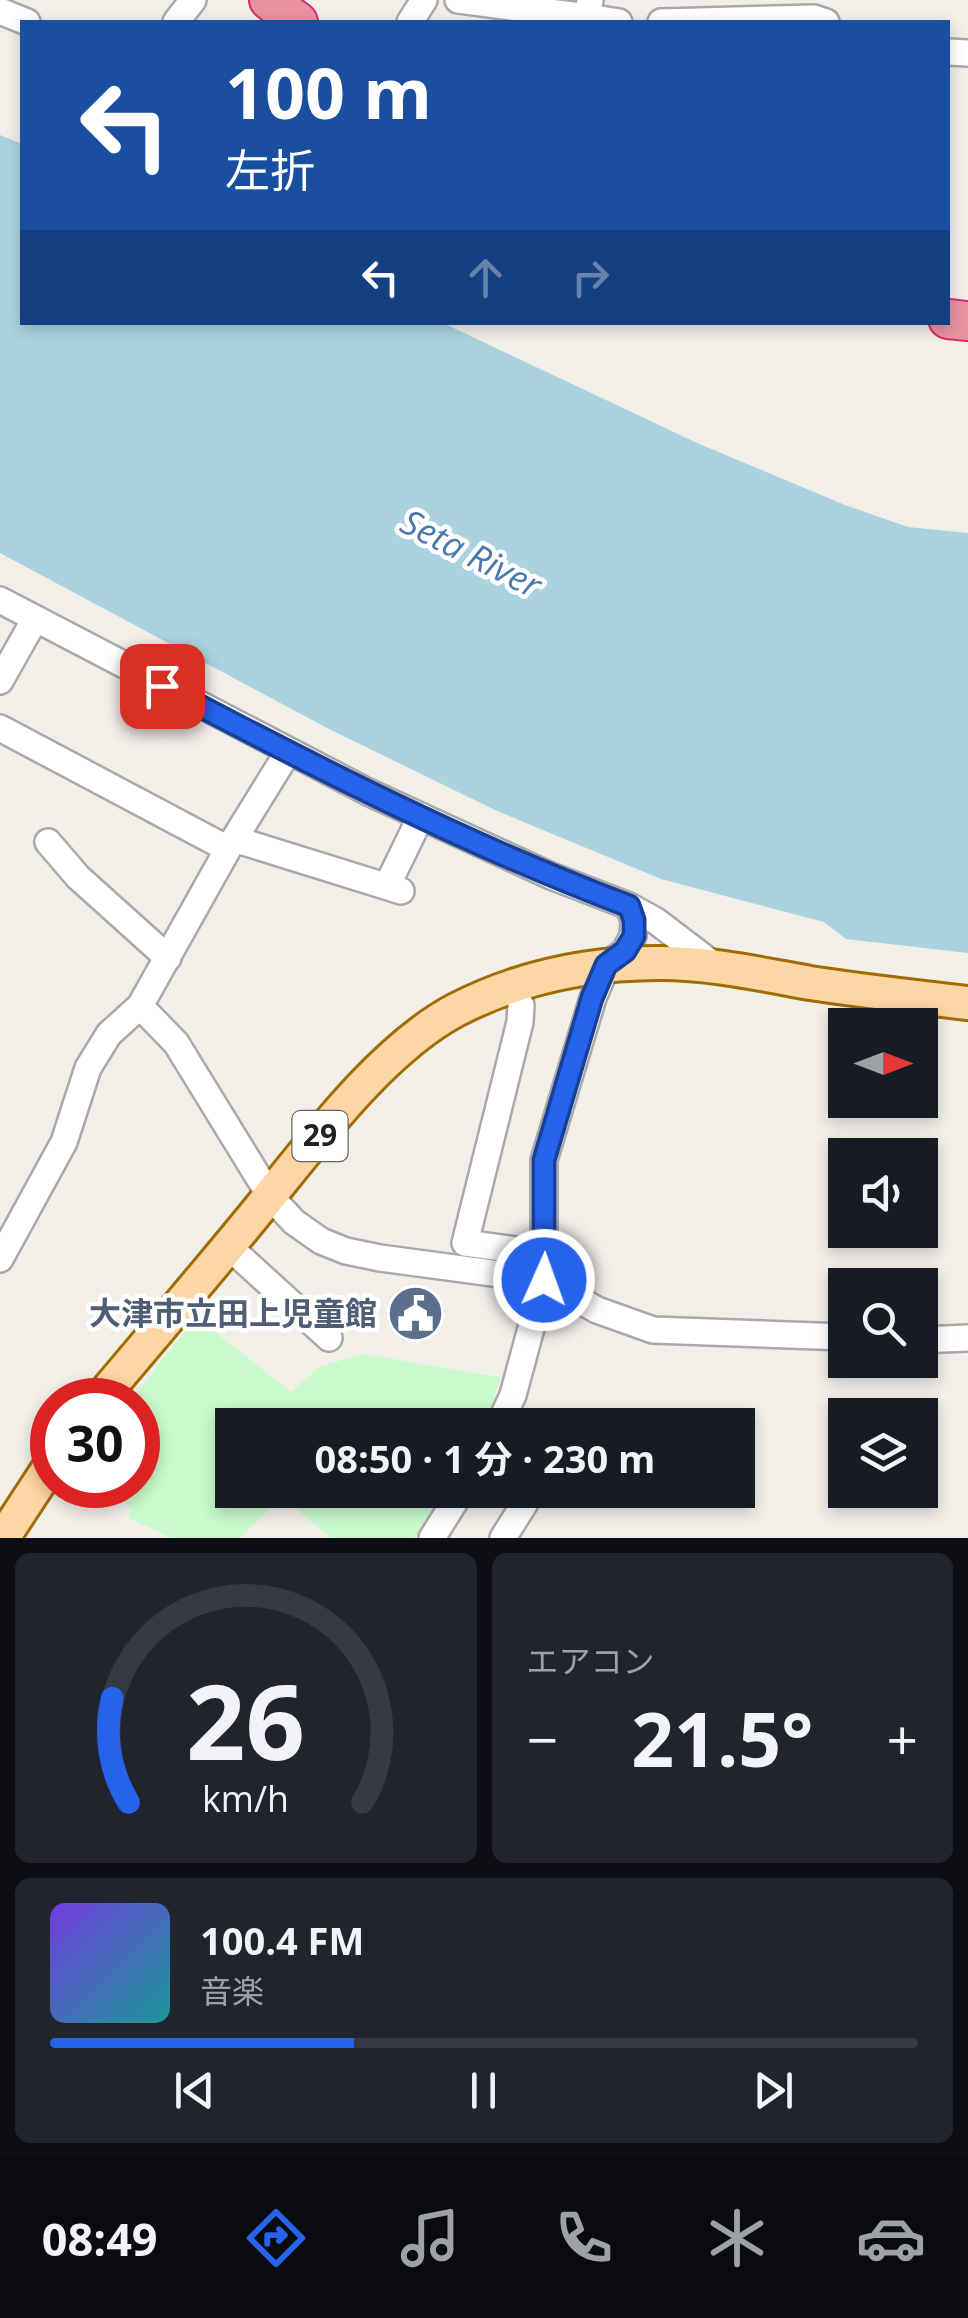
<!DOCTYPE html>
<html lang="ja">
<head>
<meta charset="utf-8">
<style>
  :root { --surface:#171b24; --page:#20242c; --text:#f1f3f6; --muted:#9ea1a6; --line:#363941; --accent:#2563eb }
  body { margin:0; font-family:"Open Sans","Noto Sans JP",sans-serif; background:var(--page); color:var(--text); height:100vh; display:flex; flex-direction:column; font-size:38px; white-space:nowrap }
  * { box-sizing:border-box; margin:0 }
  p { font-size:32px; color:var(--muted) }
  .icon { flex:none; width:55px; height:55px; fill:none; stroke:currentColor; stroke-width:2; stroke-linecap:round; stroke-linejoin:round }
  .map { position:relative; height:1538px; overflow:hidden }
  .panel { display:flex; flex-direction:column; gap:15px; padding:15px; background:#0d0f14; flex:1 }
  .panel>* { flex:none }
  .guide { position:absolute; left:20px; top:20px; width:930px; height:305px; border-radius:0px; box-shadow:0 5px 15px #0003; background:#1a4fa0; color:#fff; overflow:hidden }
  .needle { width:65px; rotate:90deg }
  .buttons { position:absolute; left:828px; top:1008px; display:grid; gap:20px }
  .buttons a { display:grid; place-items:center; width:110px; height:110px; border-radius:0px; background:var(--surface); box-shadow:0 5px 15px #0003; font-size:50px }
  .speed { position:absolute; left:30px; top:1378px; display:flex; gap:20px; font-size:50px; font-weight:700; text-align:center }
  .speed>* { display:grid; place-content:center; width:130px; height:130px; border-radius:50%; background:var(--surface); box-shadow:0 5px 15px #0003; line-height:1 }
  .speed .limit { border:15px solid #d22; background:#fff; color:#111 }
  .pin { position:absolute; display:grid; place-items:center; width:85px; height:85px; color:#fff; margin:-42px; border-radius:20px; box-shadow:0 5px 15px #0006 }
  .me { position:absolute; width:110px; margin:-55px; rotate:2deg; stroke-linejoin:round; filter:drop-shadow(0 0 8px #0008) }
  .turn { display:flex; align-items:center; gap:35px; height:210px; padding:0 40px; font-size:45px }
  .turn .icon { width:130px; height:130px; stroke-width:2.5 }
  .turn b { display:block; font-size:70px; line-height:85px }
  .lanes { display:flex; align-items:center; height:95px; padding:0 40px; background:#0003; justify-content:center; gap:50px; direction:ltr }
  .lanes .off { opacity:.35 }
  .big { font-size:75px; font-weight:700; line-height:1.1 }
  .panel .card { flex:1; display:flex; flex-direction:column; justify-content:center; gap:15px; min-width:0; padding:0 35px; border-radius:15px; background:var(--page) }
  .panel .dial { align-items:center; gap:0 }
  .dial svg { height:260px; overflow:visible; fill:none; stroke:var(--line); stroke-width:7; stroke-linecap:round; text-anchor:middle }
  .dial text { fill:var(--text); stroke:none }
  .song { display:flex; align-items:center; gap:30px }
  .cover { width:120px; height:120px; border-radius:15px; background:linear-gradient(135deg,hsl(260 70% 55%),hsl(180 70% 35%)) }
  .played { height:10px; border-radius:5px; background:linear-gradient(90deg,var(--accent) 35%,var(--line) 35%) }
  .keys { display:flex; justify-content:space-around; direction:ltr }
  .heat { display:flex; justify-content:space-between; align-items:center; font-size:55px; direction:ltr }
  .panel .tiles { flex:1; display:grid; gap:15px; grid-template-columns:1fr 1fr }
  .card:last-child { grid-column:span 2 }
  .trip { position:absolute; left:215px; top:1408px; width:540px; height:100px; border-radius:0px; background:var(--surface); box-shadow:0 5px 15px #0003; font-weight:700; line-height:100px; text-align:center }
  .tab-bar { display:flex; height:160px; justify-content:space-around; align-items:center; background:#090b0e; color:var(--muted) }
  .tab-bar .icon { width:70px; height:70px }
  .tab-bar .active { color:var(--accent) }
  .tab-bar b { font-size:45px; color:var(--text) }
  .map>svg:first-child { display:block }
  .park { fill:#c8facc }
  .water { fill:#aad3df }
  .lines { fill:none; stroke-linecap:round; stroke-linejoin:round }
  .minor-casing { stroke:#a9a9a9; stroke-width:30 }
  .major-casing { stroke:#a06b00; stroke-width:38 }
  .highway-casing { stroke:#dc2a67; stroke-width:42 }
  .minor { stroke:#fff; stroke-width:25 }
  .major { stroke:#fcd6a4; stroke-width:32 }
  .highway { stroke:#e892a2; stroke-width:38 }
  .route-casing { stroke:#184099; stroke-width:25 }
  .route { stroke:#2563eb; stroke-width:18 }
  .labels { text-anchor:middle; stroke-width:9; stroke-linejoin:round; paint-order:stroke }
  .shield { fill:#fff; stroke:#646464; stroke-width:2.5 }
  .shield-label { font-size:30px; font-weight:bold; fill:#222 }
  .service-label { font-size:32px; font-weight:bold; fill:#4e5e75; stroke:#fff; text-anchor:end }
  .water-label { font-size:35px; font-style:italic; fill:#4a7aab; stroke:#fff }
</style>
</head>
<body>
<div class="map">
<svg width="968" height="1538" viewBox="0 0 968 1538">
  <rect width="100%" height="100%" fill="#f2efe9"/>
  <path class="park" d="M196,1317L291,1392L321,1366L364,1354L500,1377L490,1413L482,1425H232V1490H444L415,1538H331L282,1497L240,1538H172L128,1518L132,1510L107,1485H138V1400H131Z"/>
  <path class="water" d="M0,135L22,144V322L443,323L697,443L845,505L908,527L968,533V953L846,939L824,922L661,879L495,810L329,729L0,553Z"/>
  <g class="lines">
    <defs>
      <path id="minor" d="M458,0L588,17
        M590,0L588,17L619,22
        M0,11L27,22
        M176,22L193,0
        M410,22L424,0
        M661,22L814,18L826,22
        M948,52L968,53
        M0,600L368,792L551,876L629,906L656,921L715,966
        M0,681L35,619
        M0,728L228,849
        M234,839L401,891
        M48,842L78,877L168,958
        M387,886L421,816
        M521,1005L520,1022L465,1243L545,1254
        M140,1006L176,1043L270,1196L294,1222L321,1241L346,1251L380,1258L544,1280L597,1310L653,1330L845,1337
        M228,1246L329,1338
        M0,1259L64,1142L88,1068L109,1034L140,1006L228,849L288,752
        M920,1340L968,1338
        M499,1425L513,1395L544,1280V1160L593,998L607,965L625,951L633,936L634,921L629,906
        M432,1538L462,1490
        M503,1538L533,1490"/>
      <path id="major" d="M99,1400C153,1336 207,1273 260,1208C312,1144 382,1049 456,1010C520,977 589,963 660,963C711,963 760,974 810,983C863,991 915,997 968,1003
        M3,1538L52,1463"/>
      <path id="highway" d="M269,0L298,22
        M948,319L968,321"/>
    </defs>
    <use href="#minor" class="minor-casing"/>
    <use href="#major" class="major-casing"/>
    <use href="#highway" class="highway-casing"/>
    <use href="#minor" class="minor"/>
    <use href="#major" class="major"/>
    <use href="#highway" class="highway"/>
  </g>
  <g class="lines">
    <defs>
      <path id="route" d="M162,686C313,766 467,845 629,906L634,920V936L625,951L606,965L592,998L544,1160V1280"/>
    </defs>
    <use href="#route" class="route-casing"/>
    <use href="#route" class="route"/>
  </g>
  <defs>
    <symbol id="civic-disc" viewBox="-11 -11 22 22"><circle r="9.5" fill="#5c6f8a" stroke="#fff"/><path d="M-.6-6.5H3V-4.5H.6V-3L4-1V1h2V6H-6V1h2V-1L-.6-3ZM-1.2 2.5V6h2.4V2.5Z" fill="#fff"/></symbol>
  </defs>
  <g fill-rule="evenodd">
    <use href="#civic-disc" x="384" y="1282" width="63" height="63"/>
  </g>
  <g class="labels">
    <rect class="shield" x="292.5" y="1111" width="55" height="50" rx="8"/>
    <g class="shield-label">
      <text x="320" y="1146">29</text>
    </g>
    <g class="service-label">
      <text x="377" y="1325">大津市立田上児童館</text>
    </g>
    <g class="water-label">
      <text transform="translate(471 554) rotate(27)" y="12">Seta River</text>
    </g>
  </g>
</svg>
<div class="buttons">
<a><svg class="needle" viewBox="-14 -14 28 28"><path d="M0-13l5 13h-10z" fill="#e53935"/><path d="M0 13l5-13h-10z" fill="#9ea1a6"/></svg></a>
<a><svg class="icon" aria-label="sound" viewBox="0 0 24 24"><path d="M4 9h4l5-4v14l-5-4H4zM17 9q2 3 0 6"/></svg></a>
<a><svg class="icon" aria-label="search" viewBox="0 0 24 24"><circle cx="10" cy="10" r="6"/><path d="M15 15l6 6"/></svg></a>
<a><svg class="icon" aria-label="layers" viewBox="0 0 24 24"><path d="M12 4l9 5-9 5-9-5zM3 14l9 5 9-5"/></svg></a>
</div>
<div class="speed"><div class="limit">30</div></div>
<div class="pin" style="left:162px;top:686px;background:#d93025"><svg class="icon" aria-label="arrive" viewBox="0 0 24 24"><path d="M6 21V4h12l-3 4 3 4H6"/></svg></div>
<svg class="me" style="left:544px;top:1280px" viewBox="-20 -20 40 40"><circle r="17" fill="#2563eb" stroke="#fff" stroke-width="3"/><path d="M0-11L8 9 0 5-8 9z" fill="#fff"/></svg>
<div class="trip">08:50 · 1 分 · 230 m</div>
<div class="guide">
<div class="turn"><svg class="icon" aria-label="left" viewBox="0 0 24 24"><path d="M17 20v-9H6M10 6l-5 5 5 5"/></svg><div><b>100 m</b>左折</div></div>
<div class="lanes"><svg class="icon" aria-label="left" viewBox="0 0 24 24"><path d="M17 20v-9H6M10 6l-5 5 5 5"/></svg><svg class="icon off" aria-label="ahead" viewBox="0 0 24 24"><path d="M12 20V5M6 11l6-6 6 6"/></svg><svg class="icon off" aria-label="right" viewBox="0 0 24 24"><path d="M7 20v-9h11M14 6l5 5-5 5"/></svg></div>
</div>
</div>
<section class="panel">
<div class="tiles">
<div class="card dial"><svg viewBox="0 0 100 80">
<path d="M14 69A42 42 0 1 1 86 69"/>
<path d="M14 69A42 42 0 0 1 9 37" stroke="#2563eb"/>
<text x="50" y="56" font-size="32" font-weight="700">26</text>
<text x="50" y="72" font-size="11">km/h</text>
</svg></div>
<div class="card"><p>エアコン</p>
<div class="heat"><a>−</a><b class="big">21.5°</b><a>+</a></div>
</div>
<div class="card">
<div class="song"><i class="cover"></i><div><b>100.4 FM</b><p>音楽</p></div></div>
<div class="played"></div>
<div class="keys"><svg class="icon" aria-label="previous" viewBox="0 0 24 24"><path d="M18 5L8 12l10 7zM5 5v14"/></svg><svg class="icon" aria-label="pause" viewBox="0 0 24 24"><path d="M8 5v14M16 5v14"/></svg><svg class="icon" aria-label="next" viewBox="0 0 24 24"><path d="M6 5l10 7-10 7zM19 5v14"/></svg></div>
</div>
</div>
</section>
<nav class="tab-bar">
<b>08:49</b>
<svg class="icon active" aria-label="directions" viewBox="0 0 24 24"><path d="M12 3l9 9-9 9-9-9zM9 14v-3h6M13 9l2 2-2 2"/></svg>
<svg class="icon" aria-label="music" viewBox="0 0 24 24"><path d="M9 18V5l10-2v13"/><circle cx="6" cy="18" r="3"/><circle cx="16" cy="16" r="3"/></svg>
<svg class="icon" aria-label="phone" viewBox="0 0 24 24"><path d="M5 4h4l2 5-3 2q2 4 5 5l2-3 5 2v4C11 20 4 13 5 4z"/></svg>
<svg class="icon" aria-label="climate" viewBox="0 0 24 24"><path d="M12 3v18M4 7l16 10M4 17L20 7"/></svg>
<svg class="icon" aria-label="car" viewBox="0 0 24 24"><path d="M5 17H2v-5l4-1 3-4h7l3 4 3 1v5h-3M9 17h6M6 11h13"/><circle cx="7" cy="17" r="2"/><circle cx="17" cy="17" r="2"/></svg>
</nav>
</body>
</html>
